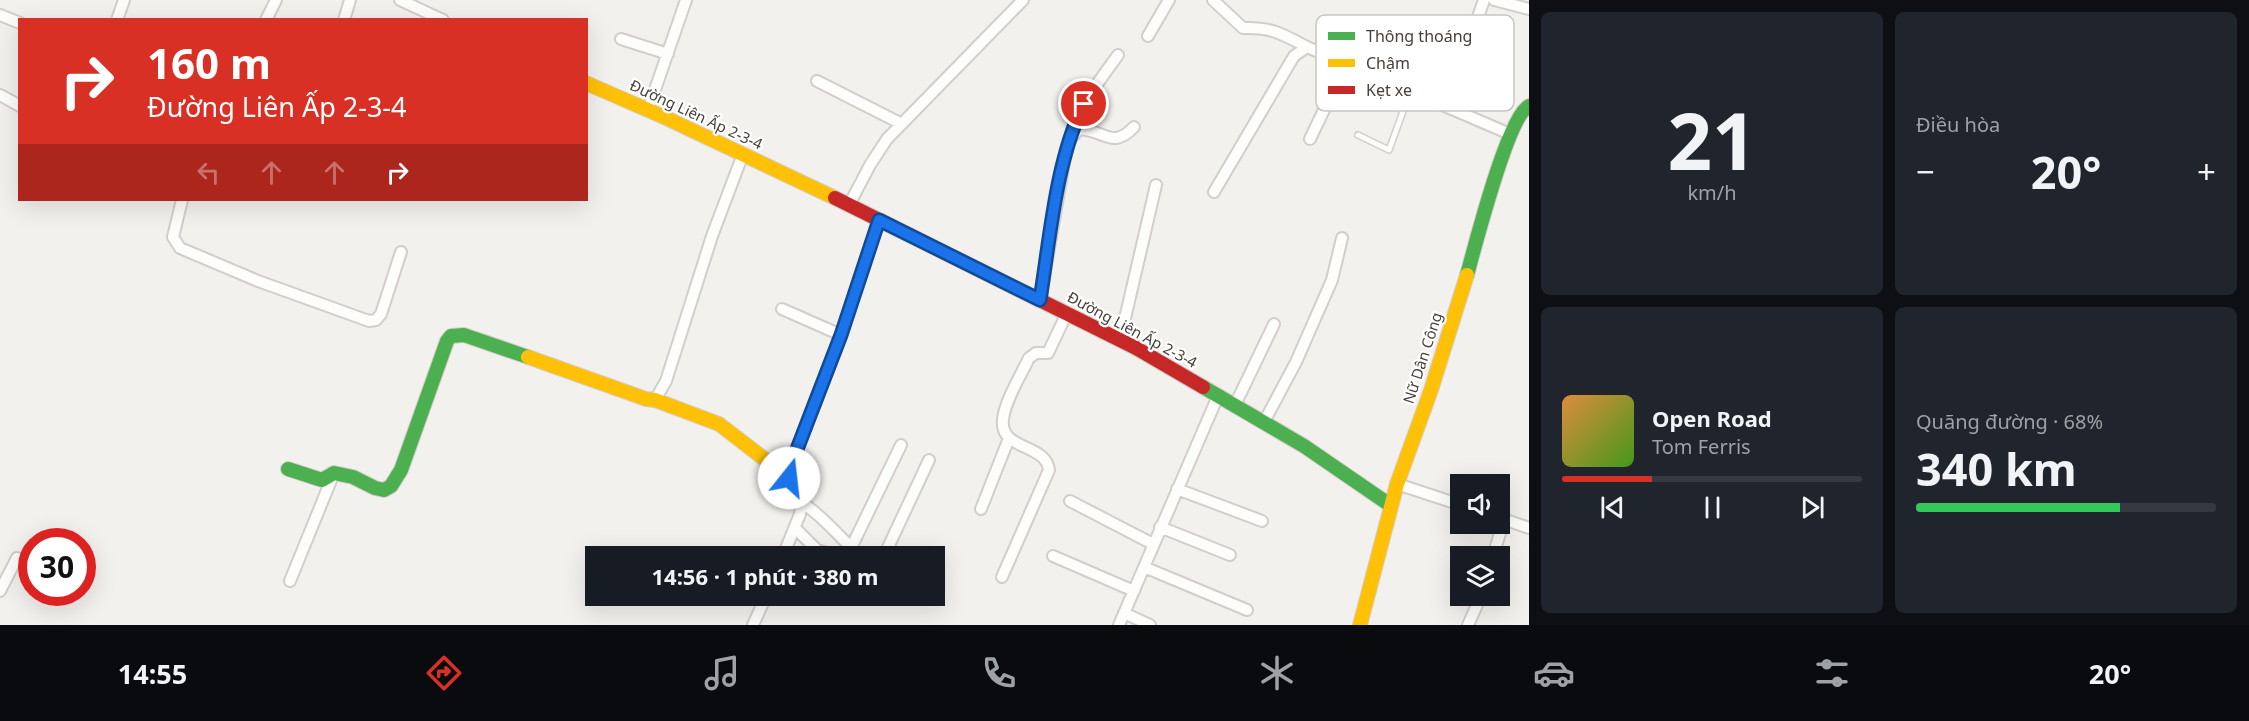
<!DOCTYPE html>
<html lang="vi">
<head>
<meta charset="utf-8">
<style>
  :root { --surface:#171b24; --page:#20242c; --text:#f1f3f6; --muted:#9ea1a6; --line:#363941; --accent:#d93025 }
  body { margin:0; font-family:"Noto Sans",sans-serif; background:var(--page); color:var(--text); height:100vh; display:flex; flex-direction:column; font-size:22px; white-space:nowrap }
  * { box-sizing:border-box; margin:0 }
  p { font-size:20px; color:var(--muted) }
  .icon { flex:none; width:33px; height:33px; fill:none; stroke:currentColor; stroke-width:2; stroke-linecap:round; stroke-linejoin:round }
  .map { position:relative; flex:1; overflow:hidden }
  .drawer { display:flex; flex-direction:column; gap:12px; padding:12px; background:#0d0f14; width:720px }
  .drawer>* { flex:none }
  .banner { position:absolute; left:18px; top:18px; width:570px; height:183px; border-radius:0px; box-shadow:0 6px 24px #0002; background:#d93025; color:#fff; overflow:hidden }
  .fabs { position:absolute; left:1450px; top:474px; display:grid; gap:12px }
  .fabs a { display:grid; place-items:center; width:60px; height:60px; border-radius:0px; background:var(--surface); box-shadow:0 6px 24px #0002; font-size:30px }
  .speed { position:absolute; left:18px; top:528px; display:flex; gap:12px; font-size:30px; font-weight:700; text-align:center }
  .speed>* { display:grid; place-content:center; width:78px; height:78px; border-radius:50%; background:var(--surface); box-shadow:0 6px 24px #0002; line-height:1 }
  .speed .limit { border:9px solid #d22; background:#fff; color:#111 }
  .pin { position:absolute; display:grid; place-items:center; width:51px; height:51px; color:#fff; margin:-26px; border:3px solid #fff; border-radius:50%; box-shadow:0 2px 6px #0007 }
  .me { position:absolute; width:66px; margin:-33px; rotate:16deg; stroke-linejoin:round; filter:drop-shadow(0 0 4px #0008) }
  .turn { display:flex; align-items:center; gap:21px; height:126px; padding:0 30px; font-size:27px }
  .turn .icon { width:78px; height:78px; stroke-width:2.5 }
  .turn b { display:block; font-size:42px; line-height:51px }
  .lanes { display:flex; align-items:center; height:57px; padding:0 30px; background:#0003; justify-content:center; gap:30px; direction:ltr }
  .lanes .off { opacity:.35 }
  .big { font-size:45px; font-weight:700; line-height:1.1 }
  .drawer .widget { flex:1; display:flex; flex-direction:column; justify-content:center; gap:9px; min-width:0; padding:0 21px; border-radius:9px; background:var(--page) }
  .drawer .dial { align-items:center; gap:0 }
  .dial b { font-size:78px; line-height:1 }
  .song { display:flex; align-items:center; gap:18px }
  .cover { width:72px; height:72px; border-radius:9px; background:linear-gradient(135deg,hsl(30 70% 55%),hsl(100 70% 35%)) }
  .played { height:6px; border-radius:3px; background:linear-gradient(90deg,var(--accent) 30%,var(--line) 30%) }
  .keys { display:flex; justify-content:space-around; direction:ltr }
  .heat { display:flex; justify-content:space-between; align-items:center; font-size:33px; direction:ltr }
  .charge { height:9px; border-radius:4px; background:linear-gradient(90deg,#34c759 68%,var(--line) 0) }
  .drawer .tiles { flex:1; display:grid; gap:12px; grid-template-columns:repeat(2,1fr) }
  .trip { position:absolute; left:585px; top:546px; width:360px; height:60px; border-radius:0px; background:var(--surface); box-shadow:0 6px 24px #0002; font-weight:700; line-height:60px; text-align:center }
  .dock { display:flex; height:96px; justify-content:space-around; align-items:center; background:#090b0e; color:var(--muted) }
  .dock .icon { width:42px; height:42px }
  .dock .on { color:var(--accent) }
  .dock b { font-size:27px; color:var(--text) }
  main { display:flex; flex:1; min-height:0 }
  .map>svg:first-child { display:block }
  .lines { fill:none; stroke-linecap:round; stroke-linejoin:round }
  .lane-casing { stroke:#d1cecb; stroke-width:8 }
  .street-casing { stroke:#d1cecb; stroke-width:14 }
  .fast-casing { stroke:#d4cfc9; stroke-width:16 }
  .slow-casing { stroke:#d4cfc9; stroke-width:16 }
  .jam-casing { stroke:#d4cfc9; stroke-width:16 }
  .lane { stroke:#fdfdfc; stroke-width:5 }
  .street { stroke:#fdfdfc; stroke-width:10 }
  .fast { stroke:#4caf50; stroke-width:14 }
  .slow { stroke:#ffc107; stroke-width:14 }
  .jam { stroke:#c62828; stroke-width:14 }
  .route-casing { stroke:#114b97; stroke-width:15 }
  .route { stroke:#1a73e8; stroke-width:10 }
  .labels { text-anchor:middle; stroke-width:4.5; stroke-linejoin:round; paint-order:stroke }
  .street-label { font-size:15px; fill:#48403a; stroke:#fff }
  .key { fill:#fff; stroke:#c8c6c4; stroke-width:1.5 }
  .key-label { font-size:16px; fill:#48403a }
</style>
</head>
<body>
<main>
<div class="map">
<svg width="1529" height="625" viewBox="0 0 1529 625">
  <rect width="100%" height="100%" fill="#f3f1ee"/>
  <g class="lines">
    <defs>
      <path id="lane" d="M1358,135L1389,150L1410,92"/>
      <path id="street" d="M400,0L443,20
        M1213,0L1243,28C1272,27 1282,34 1307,47
        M1494,0L1529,9
        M0,15L20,23
        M117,20L124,0
        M266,20L276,0
        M344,20L350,0
        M1148,36L1169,0
        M621,39L668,54
        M1467,48L1484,0
        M817,81L902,124
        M0,95L20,106
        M648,110L686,0
        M1073,134C1081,103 1100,80 1118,55
        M1310,139L1346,64
        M1214,192L1294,56L1307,47L1510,134
        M182,200L173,237L180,248L258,281L369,321L376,320L381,314L401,252
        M849,205L870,165L887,139L1023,0
        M1040,300L1064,163L1069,141L1079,129C1105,130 1112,150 1134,127
        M782,309L841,335
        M1120,340L1156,185
        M655,400L666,381L712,236L743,154
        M1235,405L1274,324
        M1264,422L1296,362L1332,280L1342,238
        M1397,484L1461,505
        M1177,489L1262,521
        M1070,501L1153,544
        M801,502C825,517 839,538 861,556
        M981,509L1009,438
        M1500,518L1529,528
        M1160,527L1230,555
        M795,528L817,550L837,556
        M851,548L901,445
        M783,556L800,514L801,502L789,478L794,457L841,335L879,220
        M884,556L929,460
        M1053,556L1134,591
        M1493,556L1504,520
        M1144,567L1247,610
        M1002,577L1049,470C1046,443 999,451 1003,419C1005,401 1021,375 1029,358L1036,353H1048L1067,313
        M290,581L334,473
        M0,591L17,558
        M1124,613L1150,625
        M753,625L766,596
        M1119,625L1218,396
        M1468,625L1481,596"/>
      <path id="fast" d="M1467,275C1475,246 1508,116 1529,106
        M1203,387L1304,446L1390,505
        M288,469L322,480L334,473L353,477L375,488L384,490L391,486L401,470L447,341L451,336L464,335L528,357"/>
      <path id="slow" d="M586,83L664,117L835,198
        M528,357L646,399L655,400L719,424L789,478
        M1360,625L1397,484L1431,390L1467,275"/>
      <path id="jam" d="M835,198L1136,348L1203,387"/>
    </defs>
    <use href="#lane" class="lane-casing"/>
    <use href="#street" class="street-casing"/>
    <use href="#fast" class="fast-casing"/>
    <use href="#slow" class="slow-casing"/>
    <use href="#jam" class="jam-casing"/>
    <use href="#lane" class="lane"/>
    <use href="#street" class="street"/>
    <use href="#fast" class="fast"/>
    <use href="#slow" class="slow"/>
    <use href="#jam" class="jam"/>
  </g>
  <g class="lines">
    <defs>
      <path id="route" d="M789,478L794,457L841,335L879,220L1040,300C1050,238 1056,159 1084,104"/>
    </defs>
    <use href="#route" class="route-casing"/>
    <use href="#route" class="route"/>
  </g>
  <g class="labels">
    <g class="street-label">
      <text transform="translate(696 115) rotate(25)" y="5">Đường Liên Ấp 2-3-4</text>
      <text transform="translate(1132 330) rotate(28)" y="5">Đường Liên Ấp 2-3-4</text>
      <text transform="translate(1423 358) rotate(-72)" y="5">Nữ Dân Công</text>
    </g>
  </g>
  <rect x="1316" y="15" width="198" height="96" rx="9" class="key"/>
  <rect x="1328" y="32" width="27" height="8" fill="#4caf50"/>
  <rect x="1328" y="59" width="27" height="8" fill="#ffc107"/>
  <rect x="1328" y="86" width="27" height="8" fill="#c62828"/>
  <g class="key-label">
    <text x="1366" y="42">Thông thoáng</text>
    <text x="1366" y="69">Chậm</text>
    <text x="1366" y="96">Kẹt xe</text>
  </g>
</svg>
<div class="fabs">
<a><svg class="icon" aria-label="sound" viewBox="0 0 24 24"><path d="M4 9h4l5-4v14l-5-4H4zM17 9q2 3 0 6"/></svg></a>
<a><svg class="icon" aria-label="layers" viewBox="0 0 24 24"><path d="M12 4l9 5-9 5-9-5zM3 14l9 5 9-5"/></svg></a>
</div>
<div class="speed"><div class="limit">30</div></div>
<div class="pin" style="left:1084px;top:104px;background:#d93025"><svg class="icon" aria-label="arrive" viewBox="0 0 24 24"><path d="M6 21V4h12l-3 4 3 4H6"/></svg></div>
<svg class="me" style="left:789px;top:478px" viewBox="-20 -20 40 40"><circle r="19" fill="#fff"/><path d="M0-13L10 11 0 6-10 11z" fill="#1a73e8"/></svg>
<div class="trip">14:56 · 1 phút · 380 m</div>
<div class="banner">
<div class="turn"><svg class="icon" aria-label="right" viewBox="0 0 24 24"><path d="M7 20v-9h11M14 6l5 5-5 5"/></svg><div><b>160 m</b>Đường Liên Ấp 2-3-4</div></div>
<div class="lanes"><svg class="icon off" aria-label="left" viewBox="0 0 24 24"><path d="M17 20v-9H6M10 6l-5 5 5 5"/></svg><svg class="icon off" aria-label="ahead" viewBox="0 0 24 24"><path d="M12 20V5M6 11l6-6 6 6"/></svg><svg class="icon off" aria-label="ahead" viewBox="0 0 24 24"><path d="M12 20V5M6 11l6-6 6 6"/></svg><svg class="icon" aria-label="right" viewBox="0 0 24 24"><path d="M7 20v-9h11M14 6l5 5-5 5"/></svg></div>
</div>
</div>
<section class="drawer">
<div class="tiles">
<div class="widget dial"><b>21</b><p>km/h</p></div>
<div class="widget"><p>Điều hòa</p>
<div class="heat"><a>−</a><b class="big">20°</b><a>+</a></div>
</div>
<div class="widget">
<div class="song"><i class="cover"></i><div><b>Open Road</b><p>Tom Ferris</p></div></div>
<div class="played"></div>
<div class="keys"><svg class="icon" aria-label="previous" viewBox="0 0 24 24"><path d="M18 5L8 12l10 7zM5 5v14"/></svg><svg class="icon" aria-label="pause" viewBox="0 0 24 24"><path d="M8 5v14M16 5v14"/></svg><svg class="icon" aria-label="next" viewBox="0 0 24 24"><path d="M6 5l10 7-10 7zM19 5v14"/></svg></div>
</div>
<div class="widget"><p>Quãng đường · 68%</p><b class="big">340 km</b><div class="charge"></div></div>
</div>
</section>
</main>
<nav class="dock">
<b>14:55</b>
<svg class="icon on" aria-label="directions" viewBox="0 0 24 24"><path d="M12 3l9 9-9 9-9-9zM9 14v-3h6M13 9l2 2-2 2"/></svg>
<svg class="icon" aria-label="music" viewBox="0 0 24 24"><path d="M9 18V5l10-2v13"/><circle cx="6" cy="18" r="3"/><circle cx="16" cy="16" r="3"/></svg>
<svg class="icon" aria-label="phone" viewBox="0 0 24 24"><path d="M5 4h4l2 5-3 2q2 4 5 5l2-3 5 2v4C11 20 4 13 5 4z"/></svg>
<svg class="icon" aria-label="climate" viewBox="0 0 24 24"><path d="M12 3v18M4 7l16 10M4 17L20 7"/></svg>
<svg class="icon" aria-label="car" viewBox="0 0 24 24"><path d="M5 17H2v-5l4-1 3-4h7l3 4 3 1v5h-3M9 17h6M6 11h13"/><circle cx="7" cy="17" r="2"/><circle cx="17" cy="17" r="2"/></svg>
<svg class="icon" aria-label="filters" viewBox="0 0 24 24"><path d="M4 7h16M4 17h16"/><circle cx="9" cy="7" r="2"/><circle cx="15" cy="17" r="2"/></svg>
<b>20°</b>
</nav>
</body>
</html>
